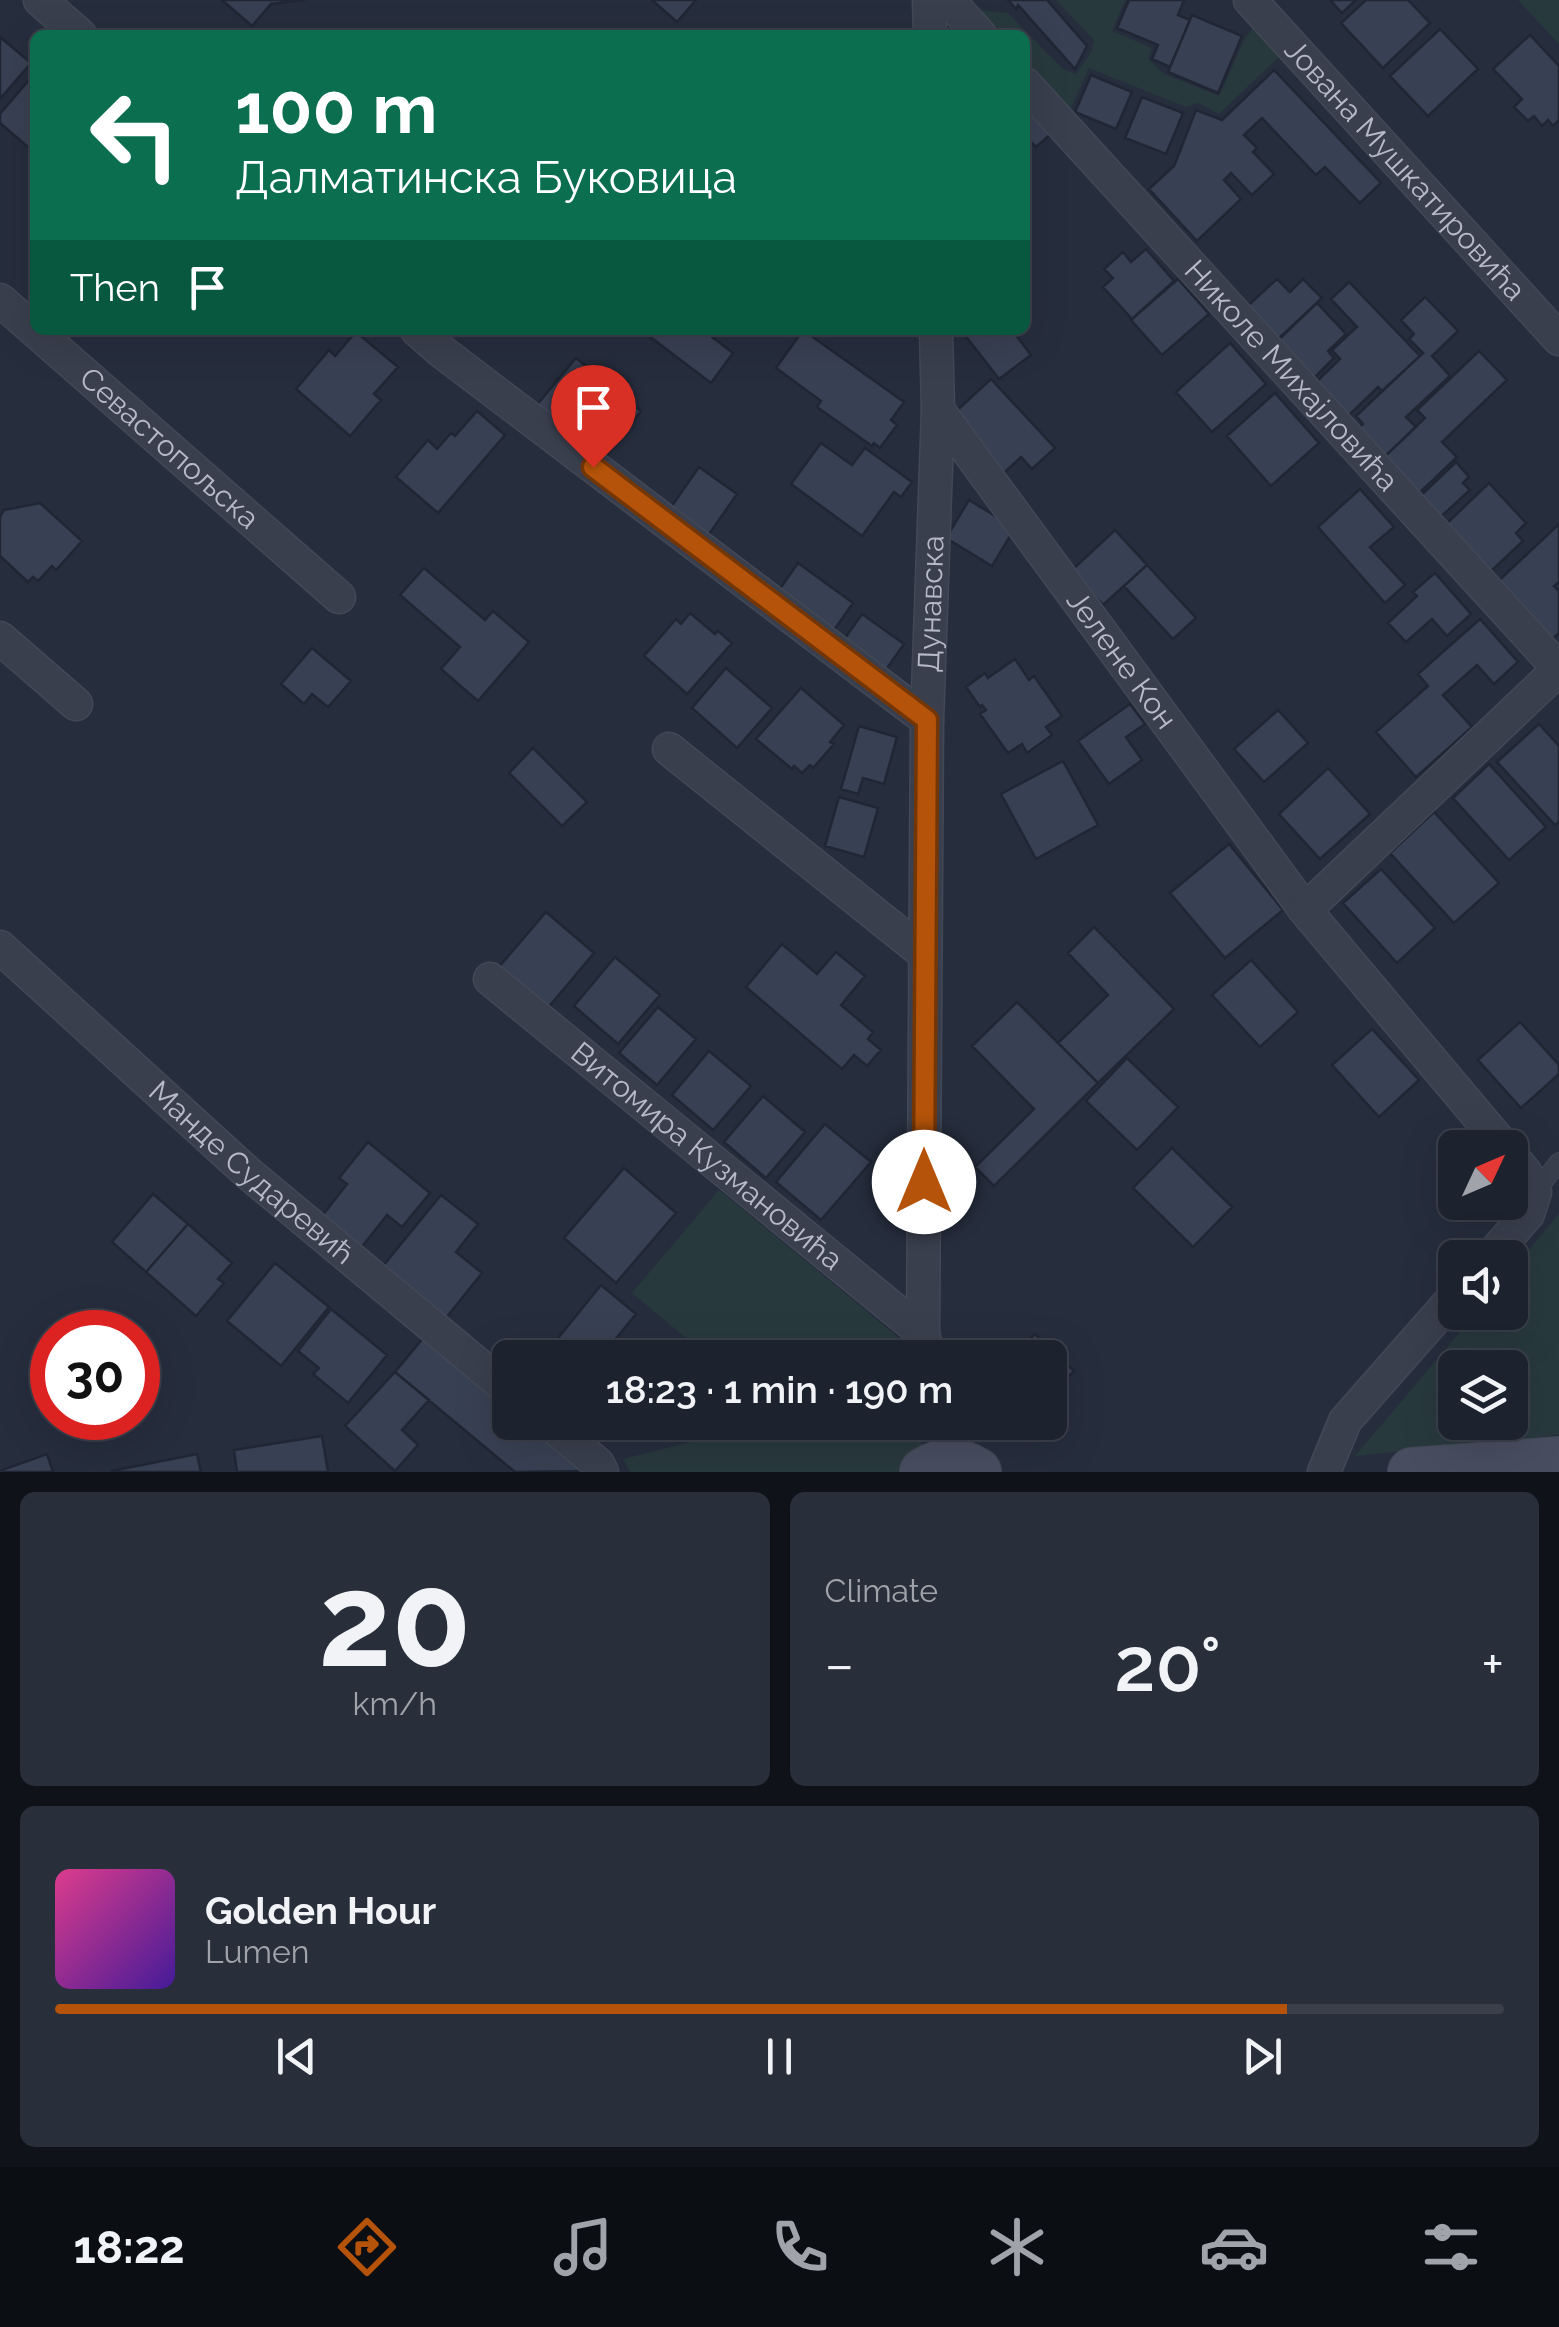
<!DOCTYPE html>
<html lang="en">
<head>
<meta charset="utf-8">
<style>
  :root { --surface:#1c222e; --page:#292f3a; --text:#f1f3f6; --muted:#a0a4aa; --line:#3a3f4a; --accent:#b45309 }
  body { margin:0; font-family:Raleway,sans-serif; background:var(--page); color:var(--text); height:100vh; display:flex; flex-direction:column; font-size:38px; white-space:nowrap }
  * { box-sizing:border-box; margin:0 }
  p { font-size:32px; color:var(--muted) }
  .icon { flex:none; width:55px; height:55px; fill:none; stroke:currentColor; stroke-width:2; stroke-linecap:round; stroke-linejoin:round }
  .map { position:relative; height:1472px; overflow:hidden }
  .details { display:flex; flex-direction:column; gap:20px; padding:20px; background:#0f1319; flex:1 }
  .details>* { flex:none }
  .top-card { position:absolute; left:30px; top:30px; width:1000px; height:305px; border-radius:15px; box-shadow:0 10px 40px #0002,0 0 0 2px var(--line); background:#0b6e4f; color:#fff; overflow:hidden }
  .needle { width:65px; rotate:46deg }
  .buttons { position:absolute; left:1438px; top:1130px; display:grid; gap:20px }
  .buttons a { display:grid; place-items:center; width:90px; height:90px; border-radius:15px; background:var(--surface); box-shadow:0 10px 40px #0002,0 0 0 2px var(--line); font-size:50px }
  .speed { position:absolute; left:30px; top:1310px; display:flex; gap:20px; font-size:50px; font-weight:700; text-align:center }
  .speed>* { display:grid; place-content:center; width:130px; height:130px; border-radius:50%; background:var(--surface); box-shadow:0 10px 40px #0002,0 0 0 2px var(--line); line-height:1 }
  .speed .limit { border:15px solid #d22; background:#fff; color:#111 }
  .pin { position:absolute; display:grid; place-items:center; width:85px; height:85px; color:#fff; margin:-102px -42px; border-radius:50% 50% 50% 0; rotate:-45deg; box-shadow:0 0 10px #0007 }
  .pin .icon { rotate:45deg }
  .me { position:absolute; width:110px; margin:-55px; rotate:0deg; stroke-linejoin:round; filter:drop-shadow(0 0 8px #0008) }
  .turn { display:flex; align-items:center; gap:35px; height:210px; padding:0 40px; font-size:45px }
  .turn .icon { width:130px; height:130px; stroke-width:2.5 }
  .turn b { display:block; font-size:70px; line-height:85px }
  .then { display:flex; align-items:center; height:95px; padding:0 40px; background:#0003; gap:20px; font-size:38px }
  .big { font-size:75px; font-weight:600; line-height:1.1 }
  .details .tile { flex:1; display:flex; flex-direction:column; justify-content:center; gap:15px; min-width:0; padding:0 35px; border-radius:15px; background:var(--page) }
  .details .dial { align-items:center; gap:0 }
  .dial b { font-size:130px; line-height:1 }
  .song { display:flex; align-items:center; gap:30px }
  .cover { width:120px; height:120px; border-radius:15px; background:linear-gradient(135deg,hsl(330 70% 55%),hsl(260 70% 35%)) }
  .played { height:10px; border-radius:5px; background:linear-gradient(90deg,var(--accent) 85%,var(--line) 85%) }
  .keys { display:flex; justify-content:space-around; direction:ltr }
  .heat { display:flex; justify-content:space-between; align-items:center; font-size:55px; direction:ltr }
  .details .tiles { flex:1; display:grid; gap:20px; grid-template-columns:1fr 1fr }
  .tile:last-child { grid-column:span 2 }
  .trip { position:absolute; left:492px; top:1340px; width:575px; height:100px; border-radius:15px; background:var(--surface); box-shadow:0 10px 40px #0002,0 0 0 2px var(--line); font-weight:600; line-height:100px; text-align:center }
  .dock { display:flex; height:160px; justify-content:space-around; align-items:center; background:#0b0e12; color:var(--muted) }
  .dock .icon { width:70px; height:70px }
  .dock .current { color:var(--accent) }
  .dock b { font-size:45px; color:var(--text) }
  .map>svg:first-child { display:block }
  .green { fill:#28393e; fill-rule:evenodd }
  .building { fill:#384053; stroke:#202634; stroke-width:2.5 }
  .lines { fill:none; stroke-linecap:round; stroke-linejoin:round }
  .lane-casing { stroke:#434856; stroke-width:20 }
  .street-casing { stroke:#434856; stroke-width:35 }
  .secondary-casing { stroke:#434856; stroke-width:50 }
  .lane { stroke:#393f4d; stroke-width:18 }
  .street { stroke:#393f4d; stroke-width:32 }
  .secondary { stroke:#484e60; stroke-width:48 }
  .route-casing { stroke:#753606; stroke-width:25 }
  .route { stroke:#b45309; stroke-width:18 }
  .labels { text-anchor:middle; stroke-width:10; stroke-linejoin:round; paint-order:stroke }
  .street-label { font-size:30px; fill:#b6bac8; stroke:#1e2432 }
</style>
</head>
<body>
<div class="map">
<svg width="1559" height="1472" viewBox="0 0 1559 1472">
  <rect width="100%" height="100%" fill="#262d3d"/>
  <path class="green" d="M1056,0H1125L1112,31L1152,48L1148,59L1164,74L1219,96L1244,40L1255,25L1282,54L1219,114L1198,103L1186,107L1089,68L1067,117L1025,71V35H992L969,9L1008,13L1063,69L1076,74L1092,50L1094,40Z
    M1518,0H1559V44Z
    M719,1190L904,1342L908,1357H709L632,1293Z
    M1559,1214V1435L1355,1456L1476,1313L1510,1312V1272ZM1455,1368H1510V1422H1455Z
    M766,1423H923C927,1439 916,1460 905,1472H630L623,1459Z"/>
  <path class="building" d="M222,0H305L271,4L252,26Z
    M652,0H696L677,22Z
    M1008,0H1047L1087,46L1075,69L1018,5L1016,9Z
    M1129,0H1184L1178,15L1190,20L1170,67L1152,59L1158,45L1117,28Z
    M1330,0H1356L1342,13Z
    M1366,0H1408L1430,23L1383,68L1341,23Z
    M1192,15L1242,36L1218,93L1168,72Z
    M1440,29L1478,69L1428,116L1390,76Z
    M1530,35L1559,66V120L1553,126L1548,120L1542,126L1534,116L1528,121L1514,107L1522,99L1493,69Z
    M0,37L31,63L0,99Z
    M1274,70L1381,183L1360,203L1325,167L1316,175L1262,118L1244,135L1257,148L1253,152L1274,174L1252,195L1231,173L1224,180L1241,199L1197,241L1149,189L1174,166L1196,110L1222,120Z
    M35,73V153L0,123V114Z
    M1091,75L1132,92L1116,129L1075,112Z
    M1025,88L1059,127L1036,147L1025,135Z
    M1142,97L1183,113L1166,154L1125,138Z
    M1146,249L1174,281L1132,319L1103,287L1113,278L1104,269L1123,252L1131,262Z
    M1178,279L1209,314L1162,355L1131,320Z
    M1277,279L1290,292L1303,279L1322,298L1274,343L1242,311Z
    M1349,282L1420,356L1382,391L1378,387L1344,420L1312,386L1340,359L1332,350L1357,327L1331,299Z
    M1425,297L1458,331L1432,356L1450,376L1406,417L1416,427L1379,462L1352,434L1363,424L1356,416L1423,353L1409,339L1414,334L1401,320Z
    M1317,303L1346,334L1328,351L1334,358L1310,382L1274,344Z
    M641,330H703L733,353L711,383Z
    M803,330L904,402L891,420L897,425L880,448L874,443L872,446L817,407L821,401L776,368Z
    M961,330H1012L1031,355L999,379Z
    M356,332L398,367L374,394L381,400L350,436L296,389L329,350L335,356Z
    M1230,343L1266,384L1212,432L1176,392Z
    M1479,351L1507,380L1442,442L1457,457L1412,500L1377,464L1425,418L1417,410Z
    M576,358L641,411L602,460L536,406Z
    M991,379L1055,448L1032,469L1021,457L1004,473L952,415Z
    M1275,393L1319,443L1271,486L1227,436Z
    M477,411L505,435L438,513L396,477L428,440L437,449L451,433L455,436Z
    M821,443L852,465L865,448L912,482L901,497L894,492L862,536L791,484Z
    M1456,462L1469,477L1463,483L1470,490L1434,523L1414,502Z
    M699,467L737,494L705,540L667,513Z
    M1489,483L1526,523L1516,533L1523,541L1487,575L1442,528Z
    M1360,489L1394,527L1370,547L1405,585L1385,603L1318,527Z
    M969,500L1015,528L992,566L946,538Z
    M40,503L82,541L56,570L52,566L38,581L33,577L28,582L0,556V517L4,510Z
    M1559,524V582L1554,586L1559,591V633L1547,644L1492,587Z
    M1115,530L1147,565L1103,605L1071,571Z
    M798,563L853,603L832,633L777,593Z
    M1147,565L1196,618L1173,639L1124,586Z
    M424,568L485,620L493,611L529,642L478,701L441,669L460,647L400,595Z
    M1435,573L1471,614L1447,636L1432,619L1406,642L1388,623L1417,596L1413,592Z
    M690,613L715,634L718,631L732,643L687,694L644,656L676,619L681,624Z
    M862,614L904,644L885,671L843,641Z
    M1480,619L1518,662L1494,684L1477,665L1443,695L1472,727L1416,777L1376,732L1428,686L1418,674Z
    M312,648L351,681L328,707L312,694L304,704L281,684Z
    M1015,659L1029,680L1034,676L1062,716L1046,727L1052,735L1027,753L1022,744L1008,753L980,714L986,710L982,705L980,707L966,687L985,673L988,678Z
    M726,668L772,708L737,748L692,708Z
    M801,688L844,725L830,742L834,744L813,768L810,765L802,773L794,766L792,769L756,739Z
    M1130,704L1145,724L1126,737L1142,760L1109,784L1078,741Z
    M1278,710L1308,743L1264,782L1234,749Z
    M1539,724L1559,746V822L1555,825L1497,762Z
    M859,726L897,737L884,784L863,778L858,794L841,789Z
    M533,748L587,802L562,826L509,773Z
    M1063,761L1098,825L1036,859L1001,794Z
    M1489,764L1546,827L1509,860L1453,798Z
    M1328,768L1370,814L1320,859L1279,814Z
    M839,797L878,808L864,857L825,846Z
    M1434,812L1499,883L1454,923L1390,853Z
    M1229,844L1283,910L1225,958L1170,893Z
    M1381,869L1435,928L1397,963L1343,903Z
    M546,912L594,953L547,1009L498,968Z
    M1094,927L1174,1009L1098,1083L1058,1043L1108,995L1068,953Z
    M782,944L817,974L836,952L865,976L841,1005L873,1032L868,1039L881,1050L867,1066L854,1055L842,1069L746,987Z
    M615,957L660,995L618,1044L574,1006Z
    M1251,960L1298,1012L1260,1047L1212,995Z
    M1017,1002L1098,1083L994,1186L975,1167L1034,1109L972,1046Z
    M658,1007L696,1039L657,1085L619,1053Z
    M1520,1022L1559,1065V1074L1521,1108L1478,1060Z
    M1372,1029L1419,1080L1379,1117L1332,1065Z
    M709,1051L751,1086L713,1130L672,1095Z
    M1127,1058L1178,1107L1137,1150L1086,1101Z
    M763,1096L805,1132L766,1178L724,1142Z
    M825,1124L871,1162L821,1220L776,1182Z
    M368,1142L430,1193L402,1227L387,1215L361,1248L322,1216L347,1184L339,1178Z
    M1172,1148L1232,1207L1193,1247L1133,1188Z
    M624,1168L676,1213L616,1283L564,1238Z
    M153,1194L188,1224L146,1272L112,1242Z
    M441,1195L478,1224L456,1252L482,1273L446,1318L383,1266Z
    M188,1224L232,1263L218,1279L224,1283L196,1316L146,1272Z
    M275,1263L329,1307L281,1366L227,1321Z
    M601,1285L636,1314L600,1358H542Z
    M331,1309L387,1355L348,1403L313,1374L319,1368L298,1351Z
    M1035,1334L1074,1371L1050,1395V1358H1012Z
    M424,1337L510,1408V1422H527L585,1471L515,1472L395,1372Z
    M395,1372L429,1400L402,1430L418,1445L395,1471L345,1426Z
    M322,1436L328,1472H237L234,1450Z
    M47,1454L53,1472H3L2,1470Z
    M197,1454L201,1472H112V1471Z"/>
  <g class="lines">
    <defs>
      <path id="lane" d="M1535,1192L1559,1162"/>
      <g id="street">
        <path d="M40,0L80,35"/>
        <path d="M929,0L930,35"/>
        <path d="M948,0L980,35"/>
        <path id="s1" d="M1250,0L1559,339"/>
        <path id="s2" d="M1025,84L1559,669"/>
        <path id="s3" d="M0,300L339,597"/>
        <path d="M417,330L441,351L927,720"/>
        <path id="s4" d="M938,410L1305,910L1505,1148"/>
        <path d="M0,638L76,704"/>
        <path d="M669,749L925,954"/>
        <path d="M1305,910L1559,669"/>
        <path id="s5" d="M0,947L248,1173L510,1391"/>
        <path id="s6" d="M490,979L923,1333"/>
        <path d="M1489,1258L1528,1214L1535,1192L1525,1172L1510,1154"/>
        <path id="s7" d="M929,1358L923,1333L927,720L938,410L936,330"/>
        <path d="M548,1422L598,1464L602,1472"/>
        <path d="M949,1422L962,1464"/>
        <path d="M1324,1472L1345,1421L1455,1296"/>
      </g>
      <path id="secondary" d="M924,1472C943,1460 958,1460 977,1472
        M1412,1472L1559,1461"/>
    </defs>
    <use href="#lane" class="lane-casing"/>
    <use href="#street" class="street-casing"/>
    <use href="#secondary" class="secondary-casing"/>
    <use href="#lane" class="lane"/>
    <use href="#street" class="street"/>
    <use href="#secondary" class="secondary"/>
  </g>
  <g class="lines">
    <defs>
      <path id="route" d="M593,467L927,720L924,1182"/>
    </defs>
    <use href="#route" class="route-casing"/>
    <use href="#route" class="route"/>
  </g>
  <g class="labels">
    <g class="street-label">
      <text dy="10" stroke="none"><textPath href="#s1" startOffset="230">Јована Мушкатировића</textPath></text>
      <text dy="10" stroke="none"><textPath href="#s2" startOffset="395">Николе Михајловића</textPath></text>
      <text dy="10" stroke="none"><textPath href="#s3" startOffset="225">Севастопољска</textPath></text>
      <text dy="10" stroke="none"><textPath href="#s7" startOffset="755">Дунавска</textPath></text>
      <text dy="10" stroke="none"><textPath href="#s4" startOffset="310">Јелене Кон</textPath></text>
      <text dy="10" stroke="none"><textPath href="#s6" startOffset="280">Витомира Кузмановића</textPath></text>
      <text dy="10" stroke="none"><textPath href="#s5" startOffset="338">Манде Сударевић</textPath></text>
    </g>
  </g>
</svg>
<div class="buttons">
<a><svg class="needle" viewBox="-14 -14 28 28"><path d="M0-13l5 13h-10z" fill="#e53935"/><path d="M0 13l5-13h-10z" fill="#a0a4aa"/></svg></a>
<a><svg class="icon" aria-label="sound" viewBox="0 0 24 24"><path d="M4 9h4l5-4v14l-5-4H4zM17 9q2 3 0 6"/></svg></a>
<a><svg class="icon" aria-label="layers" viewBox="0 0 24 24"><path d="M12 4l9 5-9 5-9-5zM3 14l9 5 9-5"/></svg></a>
</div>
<div class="speed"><div class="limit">30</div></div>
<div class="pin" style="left:593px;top:467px;background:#d93025"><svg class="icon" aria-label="arrive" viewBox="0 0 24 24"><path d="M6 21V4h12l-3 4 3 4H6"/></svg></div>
<svg class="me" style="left:924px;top:1182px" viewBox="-20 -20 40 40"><circle r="19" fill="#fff"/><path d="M0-13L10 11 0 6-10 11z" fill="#b45309"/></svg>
<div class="trip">18:23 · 1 min · 190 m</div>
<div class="top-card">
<div class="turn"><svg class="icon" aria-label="left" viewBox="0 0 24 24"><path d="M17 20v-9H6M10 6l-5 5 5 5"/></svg><div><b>100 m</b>Далматинска Буковица</div></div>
<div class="then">Then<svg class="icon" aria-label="arrive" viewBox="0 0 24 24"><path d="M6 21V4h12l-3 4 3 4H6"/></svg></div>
</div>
</div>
<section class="details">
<div class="tiles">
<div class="tile dial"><b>20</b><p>km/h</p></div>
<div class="tile"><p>Climate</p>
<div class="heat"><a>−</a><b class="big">20°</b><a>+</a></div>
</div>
<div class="tile">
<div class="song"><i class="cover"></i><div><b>Golden Hour</b><p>Lumen</p></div></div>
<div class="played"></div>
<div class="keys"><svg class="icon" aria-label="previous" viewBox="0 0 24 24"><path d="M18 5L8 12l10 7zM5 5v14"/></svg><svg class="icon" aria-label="pause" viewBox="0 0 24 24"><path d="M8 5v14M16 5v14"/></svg><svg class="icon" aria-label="next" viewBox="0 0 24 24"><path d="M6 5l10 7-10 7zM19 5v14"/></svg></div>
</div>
</div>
</section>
<nav class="dock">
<b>18:22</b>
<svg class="icon current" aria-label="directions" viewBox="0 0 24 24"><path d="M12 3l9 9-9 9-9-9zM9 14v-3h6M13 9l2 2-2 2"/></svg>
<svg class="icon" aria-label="music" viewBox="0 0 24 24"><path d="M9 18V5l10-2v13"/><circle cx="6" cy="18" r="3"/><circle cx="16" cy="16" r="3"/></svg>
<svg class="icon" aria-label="phone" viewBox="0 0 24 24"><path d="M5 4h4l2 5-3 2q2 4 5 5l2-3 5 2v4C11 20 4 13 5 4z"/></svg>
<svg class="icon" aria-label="climate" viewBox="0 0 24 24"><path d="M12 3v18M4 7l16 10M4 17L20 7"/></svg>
<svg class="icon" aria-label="car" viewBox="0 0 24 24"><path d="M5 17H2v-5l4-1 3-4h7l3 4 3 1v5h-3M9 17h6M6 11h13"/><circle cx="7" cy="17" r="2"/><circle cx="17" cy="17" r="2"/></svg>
<svg class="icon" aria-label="filters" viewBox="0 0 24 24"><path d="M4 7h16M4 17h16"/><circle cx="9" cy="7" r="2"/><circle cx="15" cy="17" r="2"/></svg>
</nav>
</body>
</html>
